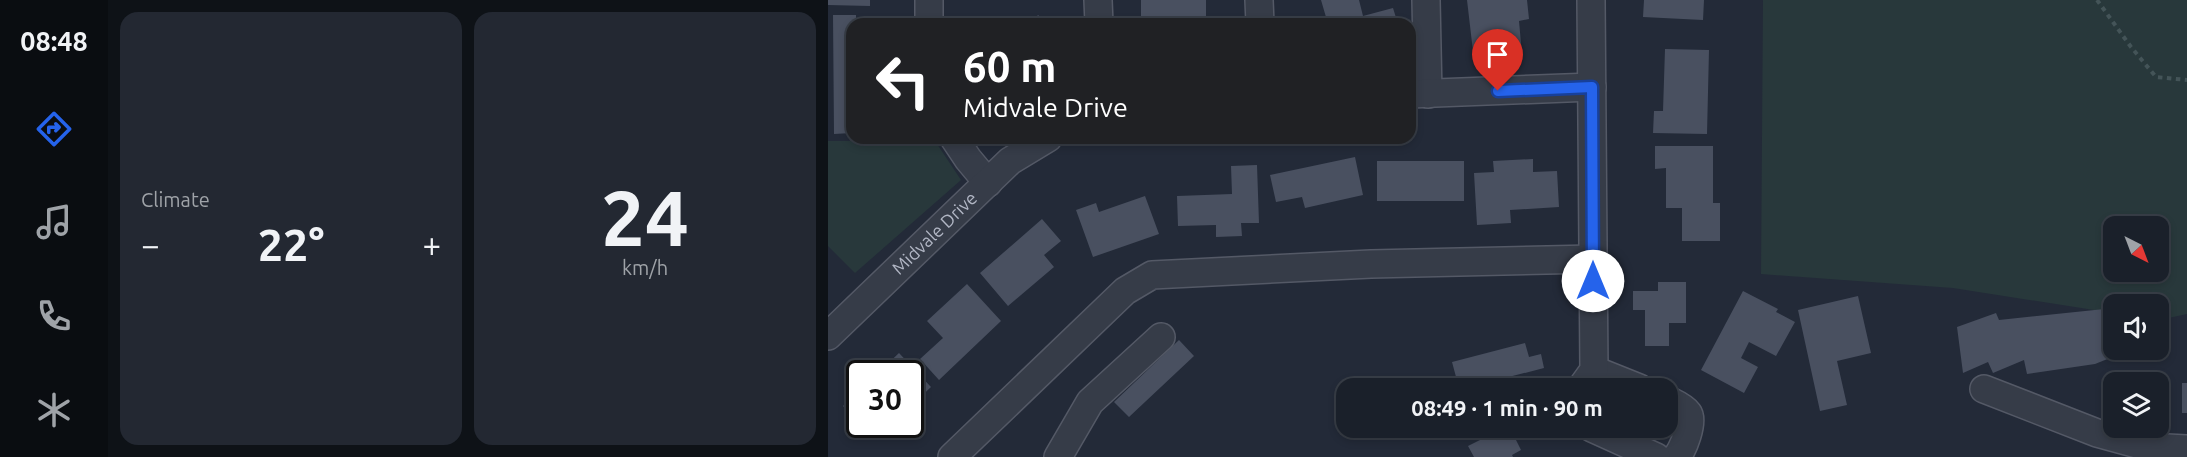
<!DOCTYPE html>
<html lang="en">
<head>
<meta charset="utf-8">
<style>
  :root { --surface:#1a202a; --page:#232832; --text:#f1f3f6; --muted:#9fa3a8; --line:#383e47; --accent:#2563eb }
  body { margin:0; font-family:Ubuntu,sans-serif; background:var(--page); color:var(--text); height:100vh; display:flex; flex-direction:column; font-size:22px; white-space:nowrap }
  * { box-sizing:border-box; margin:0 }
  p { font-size:20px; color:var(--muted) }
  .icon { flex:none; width:33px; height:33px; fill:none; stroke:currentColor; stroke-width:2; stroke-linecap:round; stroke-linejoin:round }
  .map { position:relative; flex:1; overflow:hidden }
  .details { display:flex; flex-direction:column; gap:12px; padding:12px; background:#0e1217; width:720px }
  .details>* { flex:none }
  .guide { position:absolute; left:18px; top:18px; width:570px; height:126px; border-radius:18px; box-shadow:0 3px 9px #0003,0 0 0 2px var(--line); background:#202124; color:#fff; overflow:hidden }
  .needle { width:39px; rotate:138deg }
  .fabs { position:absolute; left:1275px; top:216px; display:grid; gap:12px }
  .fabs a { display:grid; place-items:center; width:66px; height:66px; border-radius:12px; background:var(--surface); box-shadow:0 3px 9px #0003,0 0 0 2px var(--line); font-size:30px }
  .speed { position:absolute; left:18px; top:360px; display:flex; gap:12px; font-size:30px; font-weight:700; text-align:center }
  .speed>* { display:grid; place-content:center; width:78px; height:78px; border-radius:50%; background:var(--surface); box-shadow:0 3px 9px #0003,0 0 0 2px var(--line); line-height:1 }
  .speed .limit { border:3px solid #111; border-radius:9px; background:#fff; color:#111 }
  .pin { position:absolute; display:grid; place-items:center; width:51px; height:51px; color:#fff; margin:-62px -26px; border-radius:50% 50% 50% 0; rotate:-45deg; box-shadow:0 0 6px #0007 }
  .pin .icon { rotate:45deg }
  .me { position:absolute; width:66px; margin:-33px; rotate:0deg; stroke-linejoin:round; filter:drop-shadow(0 0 4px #0008) }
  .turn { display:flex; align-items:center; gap:21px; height:126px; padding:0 18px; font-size:27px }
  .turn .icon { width:78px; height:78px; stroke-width:2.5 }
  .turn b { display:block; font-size:42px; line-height:51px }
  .big { font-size:45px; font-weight:700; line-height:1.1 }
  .details .widget { flex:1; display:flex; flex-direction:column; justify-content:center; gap:9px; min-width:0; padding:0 21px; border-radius:18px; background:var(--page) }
  .details .dial { align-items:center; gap:0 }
  .dial b { font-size:78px; line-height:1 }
  .heat { display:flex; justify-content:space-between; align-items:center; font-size:33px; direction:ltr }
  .details .tiles { flex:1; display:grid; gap:12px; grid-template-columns:repeat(2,1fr) }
  .trip { position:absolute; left:508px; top:378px; width:342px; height:60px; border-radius:18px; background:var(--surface); box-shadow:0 3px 9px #0003,0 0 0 2px var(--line); font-weight:700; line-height:60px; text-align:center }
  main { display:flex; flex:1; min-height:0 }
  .tab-bar { display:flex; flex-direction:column; width:108px; justify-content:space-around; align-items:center; background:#0a0d11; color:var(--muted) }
  .tab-bar .icon { width:42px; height:42px }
  .tab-bar .selected { color:var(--accent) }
  .tab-bar b { font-size:27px; color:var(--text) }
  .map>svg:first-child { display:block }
  .green { fill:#28383b; fill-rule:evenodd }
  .building { fill:#495060 }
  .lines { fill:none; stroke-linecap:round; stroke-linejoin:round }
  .minor-casing { stroke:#545966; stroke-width:30 }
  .path { stroke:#445458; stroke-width:4; stroke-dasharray:4.5 4.5; stroke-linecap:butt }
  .minor { stroke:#363c48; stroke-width:27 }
  .route-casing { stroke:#184099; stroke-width:15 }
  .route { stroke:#2563eb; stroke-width:10 }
  .labels { text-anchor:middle; stroke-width:6; stroke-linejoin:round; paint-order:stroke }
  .street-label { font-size:18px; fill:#b1b6c4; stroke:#1b212d }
</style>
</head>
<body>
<main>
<nav class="tab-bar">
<b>08:48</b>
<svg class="icon selected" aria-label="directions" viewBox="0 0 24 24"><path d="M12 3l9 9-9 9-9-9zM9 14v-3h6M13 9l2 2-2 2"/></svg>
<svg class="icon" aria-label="music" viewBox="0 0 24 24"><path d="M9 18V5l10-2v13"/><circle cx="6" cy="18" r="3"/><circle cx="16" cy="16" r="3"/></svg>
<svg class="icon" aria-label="phone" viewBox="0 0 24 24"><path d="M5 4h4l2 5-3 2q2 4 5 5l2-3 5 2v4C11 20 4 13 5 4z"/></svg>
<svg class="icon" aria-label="climate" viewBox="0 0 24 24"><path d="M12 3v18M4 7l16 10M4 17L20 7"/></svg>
</nav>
<section class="details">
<div class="tiles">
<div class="widget"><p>Climate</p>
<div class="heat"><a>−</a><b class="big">22°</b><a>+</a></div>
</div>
<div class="widget dial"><b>24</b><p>km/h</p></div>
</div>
</section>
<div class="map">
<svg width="1359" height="457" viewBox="0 0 1359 457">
  <rect width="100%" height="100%" fill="#232a38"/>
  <path class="green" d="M935,0H1359V314L1331,320L1330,304H1286L1285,313L1125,288L933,274ZM1286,226H1330V272H1286Z
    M50,138H105L133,180L27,273L0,246V141H47Z"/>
  <path class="building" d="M0,0H42V6L0,5Z
    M313,0H378V24H338V18H313Z
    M493,0H531L535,16L565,8L570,24H500Z
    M639,0H699L701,19L691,21L694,54L646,60Z
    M816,0H876L875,20L815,17Z
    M5,15H28V24H24V133L6,134Z
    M210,15L220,24H203Z
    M837,49L881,50L879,134L825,133L826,111H835Z
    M827,146H885V203H892V241H854V208H838V168L827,169Z
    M527,157L535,195L477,208L474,197L448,202L442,175Z
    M705,159V172L729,171L731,207L682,210L683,223L649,225L646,173L666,172L665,161Z
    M549,161H636V201H549Z
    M429,165L431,223H413L414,236L388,237V225L350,226L349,196L404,194L403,166Z
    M317,196L331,234L265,257L248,210L268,203L271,212Z
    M214,219L233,241L216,255L226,267L180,306L152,273Z
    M830,282H858V323H841V346H817V310H805V291H830Z
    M139,284L173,321L111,380L92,359L115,338L99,321Z
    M915,291L950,309L948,312L967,322L948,356L921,342L913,358L930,367L916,393L873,370Z
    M1030,296L1043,353L1009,361L1019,405L992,411L970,310Z
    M1286,308V350H1297V352L1267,364L1199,374L1196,360L1165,373L1160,362L1135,373L1129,327L1168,313L1171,320Z
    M351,340L366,356L301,417L286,402Z
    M697,343L701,357L713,354L716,368L638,388H631L624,362Z
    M71,353L103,387L82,407V374H49Z
    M1354,383H1359V413H1354Z
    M32,390V423L15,406Z
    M33,424H44L38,430Z
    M676,428H682L693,450L684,455L685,457H646L640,446Z"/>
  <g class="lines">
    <defs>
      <g id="minor">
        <path d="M101,0V24"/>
        <path d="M270,0L271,24"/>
        <path d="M431,0L432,24"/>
        <path d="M598,0L600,94"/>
        <path d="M582,94L764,87"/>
        <path d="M126,138L140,159L160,183"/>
        <path id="s1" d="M0,336L182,161L220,138"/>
        <path d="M766,370L811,388"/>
        <path d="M753,388L766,370L763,0"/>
        <path d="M1156,389L1269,433L1320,447L1359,449"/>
        <path d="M840,400C846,403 856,407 860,413C866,421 855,451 848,457"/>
        <path d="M764,428L828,457"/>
        <path d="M124,457L297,291L324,275L543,264L765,259"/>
        <path d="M230,457L262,402L333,337"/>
      </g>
    </defs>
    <use href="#minor" class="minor-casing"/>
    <path class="path" d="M1269,0L1303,47L1328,77L1359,80"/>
    <use href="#minor" class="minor"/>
  </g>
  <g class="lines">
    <defs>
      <path id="route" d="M670,91L764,87L765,281"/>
    </defs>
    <use href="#route" class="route-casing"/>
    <use href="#route" class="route"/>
  </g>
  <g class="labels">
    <g class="street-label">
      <text dy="6" stroke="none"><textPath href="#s1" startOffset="148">Midvale Drive</textPath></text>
    </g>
  </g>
</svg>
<div class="fabs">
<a><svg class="needle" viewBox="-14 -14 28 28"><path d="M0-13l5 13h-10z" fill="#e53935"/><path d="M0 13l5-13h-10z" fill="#9fa3a8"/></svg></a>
<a><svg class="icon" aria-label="sound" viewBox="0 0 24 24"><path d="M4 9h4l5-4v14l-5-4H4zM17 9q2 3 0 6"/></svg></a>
<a><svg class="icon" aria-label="layers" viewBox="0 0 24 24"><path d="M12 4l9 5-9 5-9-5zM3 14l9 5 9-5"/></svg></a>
</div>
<div class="speed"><div class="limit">30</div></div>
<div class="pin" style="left:670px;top:91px;background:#d93025"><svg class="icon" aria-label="arrive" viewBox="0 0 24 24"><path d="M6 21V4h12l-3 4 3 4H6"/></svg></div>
<svg class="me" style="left:765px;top:281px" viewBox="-20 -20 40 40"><circle r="19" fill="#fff"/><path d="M0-13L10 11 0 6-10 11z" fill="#2563eb"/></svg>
<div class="trip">08:49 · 1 min · 90 m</div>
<div class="guide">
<div class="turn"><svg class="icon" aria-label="left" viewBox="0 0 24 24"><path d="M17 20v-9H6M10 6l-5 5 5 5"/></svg><div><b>60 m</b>Midvale Drive</div></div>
</div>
</div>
</main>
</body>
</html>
